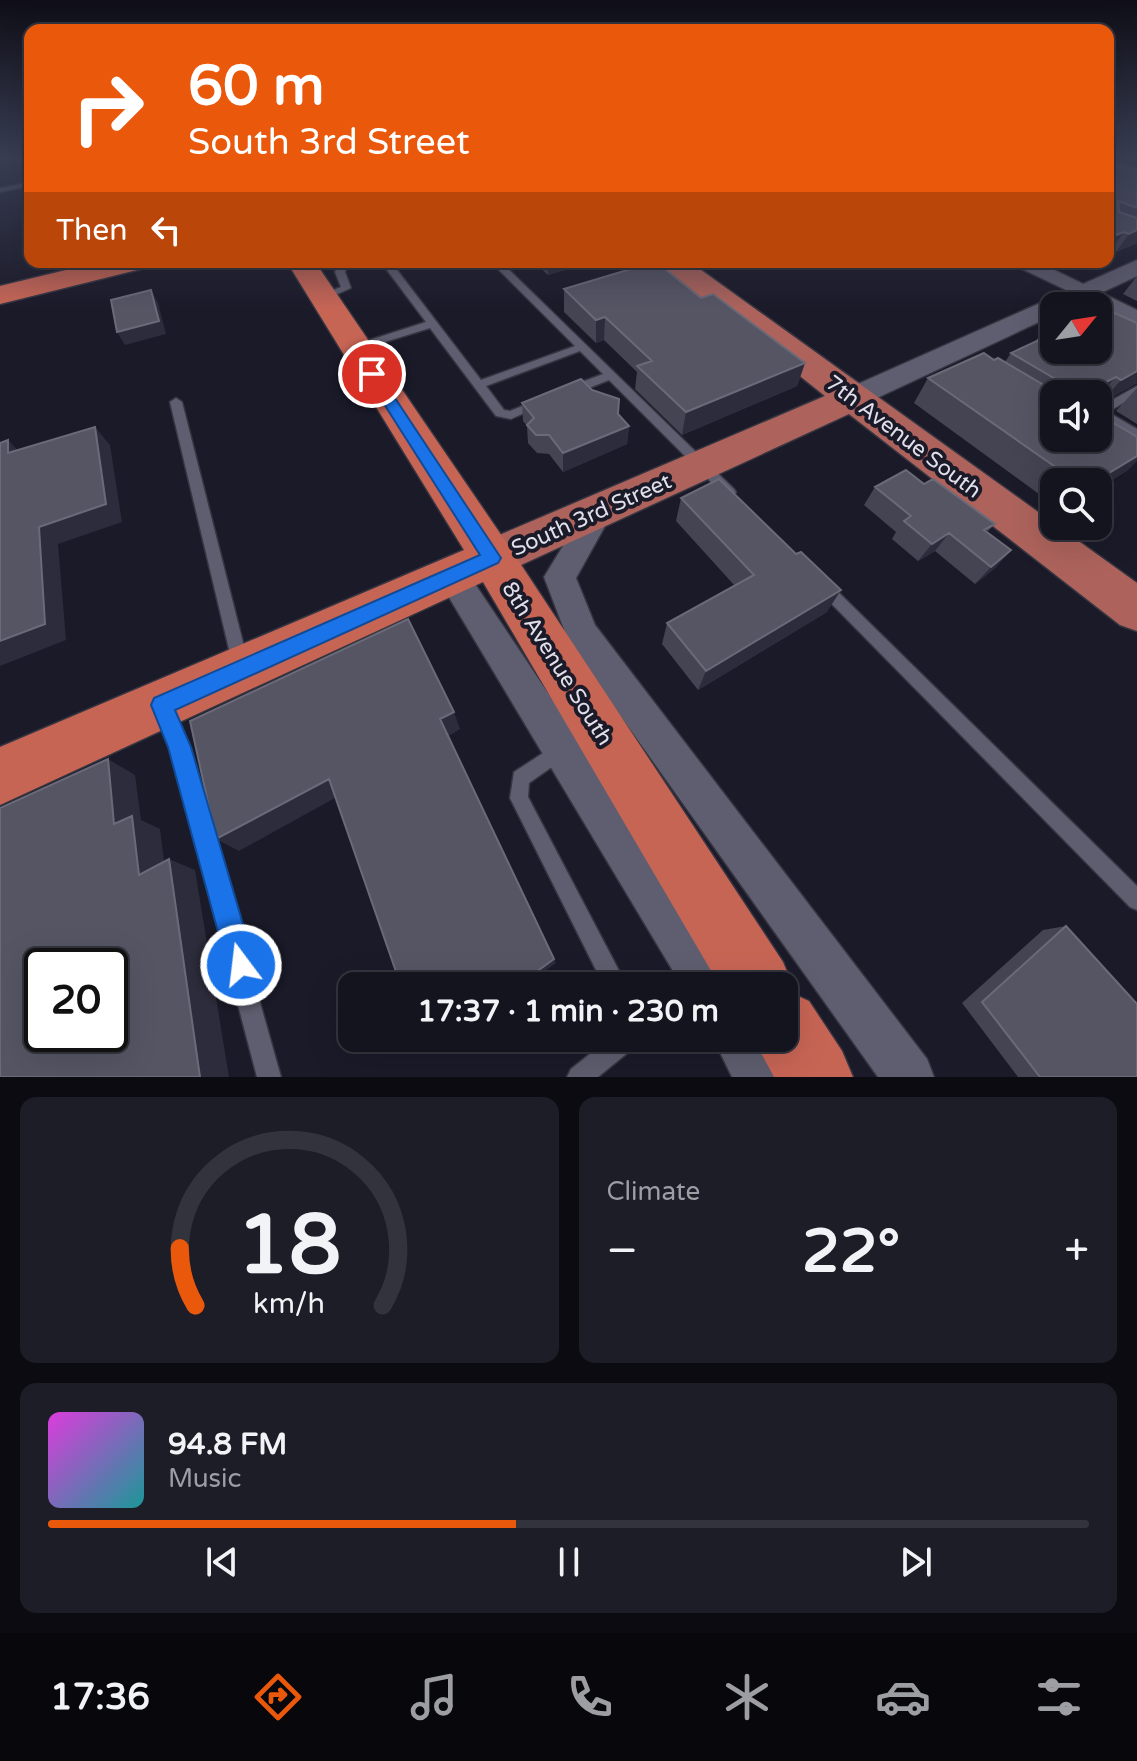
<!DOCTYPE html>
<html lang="en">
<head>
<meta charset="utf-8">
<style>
  :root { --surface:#14141f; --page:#1d1d28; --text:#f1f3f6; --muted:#9d9ea4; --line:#33333d; --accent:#ea580c }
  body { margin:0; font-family:"Varela Round",sans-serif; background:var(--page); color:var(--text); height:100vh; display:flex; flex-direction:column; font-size:30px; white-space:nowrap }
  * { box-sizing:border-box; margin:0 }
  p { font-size:26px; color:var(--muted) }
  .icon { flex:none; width:44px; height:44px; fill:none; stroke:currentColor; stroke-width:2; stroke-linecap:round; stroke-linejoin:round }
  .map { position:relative; height:1077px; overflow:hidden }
  .sheet { display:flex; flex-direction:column; gap:20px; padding:20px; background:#0b0b11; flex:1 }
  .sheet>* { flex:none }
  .banner { position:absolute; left:24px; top:24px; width:1090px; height:244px; border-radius:16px; box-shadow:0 8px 32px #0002,0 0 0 2px var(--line); background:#ea580c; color:#fff; overflow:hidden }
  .needle { width:52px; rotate:60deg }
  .controls { position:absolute; left:1040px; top:292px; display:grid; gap:16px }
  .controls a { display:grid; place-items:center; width:72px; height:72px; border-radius:16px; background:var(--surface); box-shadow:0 8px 32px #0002,0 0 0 2px var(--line); font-size:40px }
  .speed { position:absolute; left:24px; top:948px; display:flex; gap:16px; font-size:40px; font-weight:700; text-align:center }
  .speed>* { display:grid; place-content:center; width:104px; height:104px; border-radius:50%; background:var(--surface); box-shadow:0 8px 32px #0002,0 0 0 2px var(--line); line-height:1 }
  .speed .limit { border:4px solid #111; border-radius:12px; background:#fff; color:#111 }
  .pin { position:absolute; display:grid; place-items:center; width:68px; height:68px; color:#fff; margin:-34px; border:4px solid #fff; border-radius:50%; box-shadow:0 2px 8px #0007 }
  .me { position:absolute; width:88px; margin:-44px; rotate:345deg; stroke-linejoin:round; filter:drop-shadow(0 0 6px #0008) }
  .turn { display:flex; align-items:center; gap:28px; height:168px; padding:0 32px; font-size:36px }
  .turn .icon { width:104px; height:104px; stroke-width:2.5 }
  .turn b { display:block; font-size:56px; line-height:68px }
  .then { display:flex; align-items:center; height:76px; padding:0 32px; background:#0003; gap:16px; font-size:30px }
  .big { font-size:60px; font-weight:800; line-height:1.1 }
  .sheet .tile { flex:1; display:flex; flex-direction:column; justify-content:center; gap:12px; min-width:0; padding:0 28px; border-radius:16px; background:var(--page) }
  .sheet .dial { align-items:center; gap:0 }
  .dial svg { height:208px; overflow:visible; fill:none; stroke:var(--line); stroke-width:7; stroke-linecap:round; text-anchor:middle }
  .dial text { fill:var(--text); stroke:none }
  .song { display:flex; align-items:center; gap:24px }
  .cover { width:96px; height:96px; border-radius:12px; background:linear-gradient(135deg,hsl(300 70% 55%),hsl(180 70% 35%)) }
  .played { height:8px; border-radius:4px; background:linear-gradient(90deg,var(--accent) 45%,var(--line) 45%) }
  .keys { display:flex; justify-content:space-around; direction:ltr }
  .heat { display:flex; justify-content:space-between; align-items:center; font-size:44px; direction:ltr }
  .sheet .tiles { flex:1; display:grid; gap:20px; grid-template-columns:1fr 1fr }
  .tile:last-child { grid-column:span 2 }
  .trip { position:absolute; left:338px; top:972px; width:460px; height:80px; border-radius:16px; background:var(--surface); box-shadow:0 8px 32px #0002,0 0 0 2px var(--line); font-weight:800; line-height:80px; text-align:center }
  .dock { display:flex; height:128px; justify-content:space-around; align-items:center; background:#08080c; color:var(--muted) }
  .dock .icon { width:56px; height:56px }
  .dock .on { color:var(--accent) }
  .dock b { font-size:36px; color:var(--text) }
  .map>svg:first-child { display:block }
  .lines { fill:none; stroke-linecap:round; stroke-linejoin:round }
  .service-casing { stroke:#363541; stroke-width:3 }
  .minor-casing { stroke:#363541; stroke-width:3 }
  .tertiary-casing { stroke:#363541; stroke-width:3 }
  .primary-casing { stroke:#363541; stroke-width:3 }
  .trunk-casing { stroke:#363541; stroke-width:3 }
  .service { fill:#5f5e70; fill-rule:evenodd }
  .minor { fill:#5f5e70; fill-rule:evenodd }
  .tertiary { fill:#5f5e70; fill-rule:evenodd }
  .primary { fill:#ad635c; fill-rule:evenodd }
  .trunk { fill:#c76555; fill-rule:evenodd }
  .wall { fill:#454453 }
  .shaded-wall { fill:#2d2c3c }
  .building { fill:#565564; stroke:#6b6a79; stroke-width:2; fill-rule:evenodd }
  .route { fill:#1a73e8; stroke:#114b97; stroke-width:2 }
  .labels { text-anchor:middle; stroke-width:8; stroke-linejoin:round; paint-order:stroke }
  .street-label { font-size:22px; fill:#e1e0eb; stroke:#1b1a29 }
</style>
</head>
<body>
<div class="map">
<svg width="1137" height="1077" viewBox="0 0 1137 1077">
  <rect width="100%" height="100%" fill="#1b1a29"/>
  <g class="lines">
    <defs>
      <path id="service" d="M30,182V186L0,192V188Z
        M339,262H349L345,272L351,288L326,299H320V295L341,287L335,272Z
        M381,262H391L481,380L575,346L491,262H501L734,489L736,492L734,495H724L609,380L574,394H566V388L603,374L580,351L486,386L504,410L510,411L540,399L546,403L511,419L496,416L430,328L359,350H351V346L426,322Z
        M1137,386V395L1108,412L1137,429V438L1098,417V408Z
        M176,398L182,402L249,666L247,671L241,673L235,671L233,666L170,402Z
        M823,580L828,582L1137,886V910L1130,907L818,590L816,586L818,582Z
        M164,701L170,703L188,747L281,1077H257L170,747L155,709L158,703Z
        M560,742L566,745L569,751L566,757L529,783L528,797L627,986H604L510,798L514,772Z
        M610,1038H639L636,1046L598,1077H567L571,1069Z"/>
      <path id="minor" d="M1108,159L1137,168V178L1108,168Z
        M1013,262H1038L1137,310V324L1016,266Z
        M600,499L610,502L614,510L576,578L595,625L927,1059L934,1077H878L570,645L544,577L590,502Z
        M452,562L463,566L576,735L725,969L732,986H682L441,584L436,575L441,566Z
        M713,1038H765L785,1077H732Z"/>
      <path id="tertiary" d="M1137,260V276L1073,306H1054V315L862,405L852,408L842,405L837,398L842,391Z"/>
      <path id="primary" d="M657,262H690L1137,583V631L1120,625L849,414L508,571L492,576L476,571L469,558L476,545L825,396Z"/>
      <path id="trunk" d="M99,262H149L145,268L0,304V286Z
        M287,262H315L508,545L783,962L793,986L791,993L809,1001L842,1051L853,1077H774L753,1038H784V986H720L483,582L0,805V747L464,550Z"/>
    </defs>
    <use href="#service" class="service-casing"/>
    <use href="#minor" class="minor-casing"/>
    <use href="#tertiary" class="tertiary-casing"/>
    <use href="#primary" class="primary-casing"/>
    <use href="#trunk" class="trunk-casing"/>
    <use href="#service" class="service"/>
    <use href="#minor" class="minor"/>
    <use href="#tertiary" class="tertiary"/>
    <use href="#primary" class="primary"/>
    <use href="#trunk" class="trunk"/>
  </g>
  <path class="wall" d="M1108,163L1137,173V243L1116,252L1111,250L1108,251Z
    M534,262H590L548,275Z
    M1137,276V301L1123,294Z
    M564,289L701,298L805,363L797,386L682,435L635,389L637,372L604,340L596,343L564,312Z
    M1110,315L1137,323V383L1101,403L1098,401V394H1054L1128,470L1098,489V482H1054V505L914,403L928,378L994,360L1005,362L1011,353L1035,342L1050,320L1054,318V350Z
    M1137,388V424L1116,411Z
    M522,403L618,414L629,426L627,444L563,472L549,454L537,453L528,443L527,426L523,421Z
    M924,484L995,524L987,532L1011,550L995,568L975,584L935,551L918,561L892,539L896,532L864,505L875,487Z
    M681,498L827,612L698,690L662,644L667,623L735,586L676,521Z
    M1066,926L1134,1002H1137V1077H1018L962,1003L1043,930Z"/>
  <path class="shaded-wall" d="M1137,230V243L1116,252L1129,234Z
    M1124,232L1111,250L1108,251V238Z
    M548,262H590L548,275Z
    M151,290L158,303L166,334L125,345L117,332Z
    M605,317L604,340L596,343V320Z
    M805,363L797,386L682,435L686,412Z
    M1137,371V383L1101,403L1121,380Z
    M1116,377L1098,397V394H1083Z
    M629,426L627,444L563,472V453Z
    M95,427L110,445L122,522L58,544L66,640L0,666V641L39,527Z
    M8,440L26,459L8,453Z
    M1137,456V461L1128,470L1098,489V482H1094Z
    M949,533L935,551L918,561L932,544Z
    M1011,550L995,568L975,584L991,567Z
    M841,590L827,612L698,690L706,671Z
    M454,712L460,729L447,737L440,719Z
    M108,759L135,775L141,820L160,829L167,884L139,875L114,824Z
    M329,779L344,793L239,851L216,839Z
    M169,859L195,870L229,1077H200Z
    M554,959L556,963L524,986H517Z
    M444,1038H451L434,1050L423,1052Z"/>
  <path class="building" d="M1108,163L1137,173V208L1118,201L1119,212L1137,218V230L1129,234L1124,232L1108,238Z
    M654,262H656L701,298L713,294L805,363L686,412L637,366L652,361L605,317L596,320L564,289Z
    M151,290L159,321L117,332L111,300Z
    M1085,303L1091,306H1078Z
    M1098,309L1110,315L1115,313L1137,323V371L1121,380L1116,377L1083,394H1075L1074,390L1011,353L1054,333V350H1098Z
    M984,353L994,360L998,358L1059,394H1054V438H1098V414L1137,437V456L1094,482H1077L928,378Z
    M581,379L592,390L619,399L618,414L629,426L563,453L549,435H536L527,425L534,418L522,403Z
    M95,427L106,504L39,527L45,624L0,641V443L8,440V453Z
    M906,470L924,484L933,479L995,524L984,530L1011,550L991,567L949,533L932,544L904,521L911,516L875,487Z
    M719,479L796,554L801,552L841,590L706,671L667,623L754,575L681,498Z
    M408,619L454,712L440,719L554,959L517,986H401L329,779L216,839L190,721Z
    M108,759L114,824L132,816L139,875L169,859L200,1077H0V808ZM42,966H110V1034H42Z
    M1066,926L1137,1004V1077H1040L982,1002Z
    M418,1038H444L423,1052Z"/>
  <linearGradient id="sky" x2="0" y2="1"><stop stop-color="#0f0e17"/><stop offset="0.51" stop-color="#393e54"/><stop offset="1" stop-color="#393e54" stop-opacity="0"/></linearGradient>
  <rect width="1137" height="310" fill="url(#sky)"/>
  <path class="route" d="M372,370L377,371L501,558L498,563L175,710L191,747L255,965L251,975L241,979L231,975L227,965L168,747L151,705L154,698L480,555L365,374Z"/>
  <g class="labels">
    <g class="street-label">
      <text transform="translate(904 436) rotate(37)" y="8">7th Avenue South</text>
      <text transform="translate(591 514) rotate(-24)" y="8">South 3rd Street</text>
      <text transform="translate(558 663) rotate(58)" y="8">8th Avenue South</text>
    </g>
  </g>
</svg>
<div class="controls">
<a><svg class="needle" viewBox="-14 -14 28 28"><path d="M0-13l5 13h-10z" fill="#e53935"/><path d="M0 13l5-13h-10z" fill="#9d9ea4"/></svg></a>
<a><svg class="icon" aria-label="sound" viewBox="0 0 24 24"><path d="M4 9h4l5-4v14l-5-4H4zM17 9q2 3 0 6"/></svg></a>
<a><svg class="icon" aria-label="search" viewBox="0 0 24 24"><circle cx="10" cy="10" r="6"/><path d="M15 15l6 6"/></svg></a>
</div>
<div class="speed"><div class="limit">20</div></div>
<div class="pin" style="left:372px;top:374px;background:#d93025"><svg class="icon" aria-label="arrive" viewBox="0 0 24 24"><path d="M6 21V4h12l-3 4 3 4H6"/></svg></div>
<svg class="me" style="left:241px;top:965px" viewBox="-20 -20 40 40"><circle r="17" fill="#1a73e8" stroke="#fff" stroke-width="3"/><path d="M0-11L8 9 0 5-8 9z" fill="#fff"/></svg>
<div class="trip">17:37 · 1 min · 230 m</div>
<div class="banner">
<div class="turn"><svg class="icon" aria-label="right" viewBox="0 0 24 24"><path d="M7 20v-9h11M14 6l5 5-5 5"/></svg><div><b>60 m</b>South 3rd Street</div></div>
<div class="then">Then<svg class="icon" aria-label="left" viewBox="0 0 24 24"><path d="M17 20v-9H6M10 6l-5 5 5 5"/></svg></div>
</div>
</div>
<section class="sheet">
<div class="tiles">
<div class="tile dial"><svg viewBox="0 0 100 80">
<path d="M14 69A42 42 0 1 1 86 69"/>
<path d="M14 69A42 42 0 0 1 8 47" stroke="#ea580c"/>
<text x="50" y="56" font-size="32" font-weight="700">18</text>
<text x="50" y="72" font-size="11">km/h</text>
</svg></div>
<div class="tile"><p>Climate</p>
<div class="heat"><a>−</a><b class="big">22°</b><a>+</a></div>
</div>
<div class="tile">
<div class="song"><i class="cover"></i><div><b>94.8 FM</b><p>Music</p></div></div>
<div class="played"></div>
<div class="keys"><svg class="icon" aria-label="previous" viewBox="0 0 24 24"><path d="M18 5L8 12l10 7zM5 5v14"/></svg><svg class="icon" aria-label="pause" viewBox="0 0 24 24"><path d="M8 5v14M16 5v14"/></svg><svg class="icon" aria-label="next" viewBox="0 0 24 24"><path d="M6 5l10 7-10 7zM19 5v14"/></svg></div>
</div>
</div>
</section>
<nav class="dock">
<b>17:36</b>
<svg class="icon on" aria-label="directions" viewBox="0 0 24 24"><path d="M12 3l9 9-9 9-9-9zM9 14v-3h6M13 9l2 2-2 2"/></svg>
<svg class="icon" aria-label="music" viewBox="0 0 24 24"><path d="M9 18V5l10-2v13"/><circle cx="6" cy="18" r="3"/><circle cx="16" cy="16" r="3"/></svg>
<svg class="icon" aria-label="phone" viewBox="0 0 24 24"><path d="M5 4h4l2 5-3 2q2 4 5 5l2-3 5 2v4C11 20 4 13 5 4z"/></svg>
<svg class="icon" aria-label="climate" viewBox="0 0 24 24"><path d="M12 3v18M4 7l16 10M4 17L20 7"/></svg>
<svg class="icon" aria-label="car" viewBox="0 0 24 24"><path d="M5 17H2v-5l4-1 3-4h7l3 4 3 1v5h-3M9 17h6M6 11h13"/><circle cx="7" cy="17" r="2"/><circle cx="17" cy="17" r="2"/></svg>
<svg class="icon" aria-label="filters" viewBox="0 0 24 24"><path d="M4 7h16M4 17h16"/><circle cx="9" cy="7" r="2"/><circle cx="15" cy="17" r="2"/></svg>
</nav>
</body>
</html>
